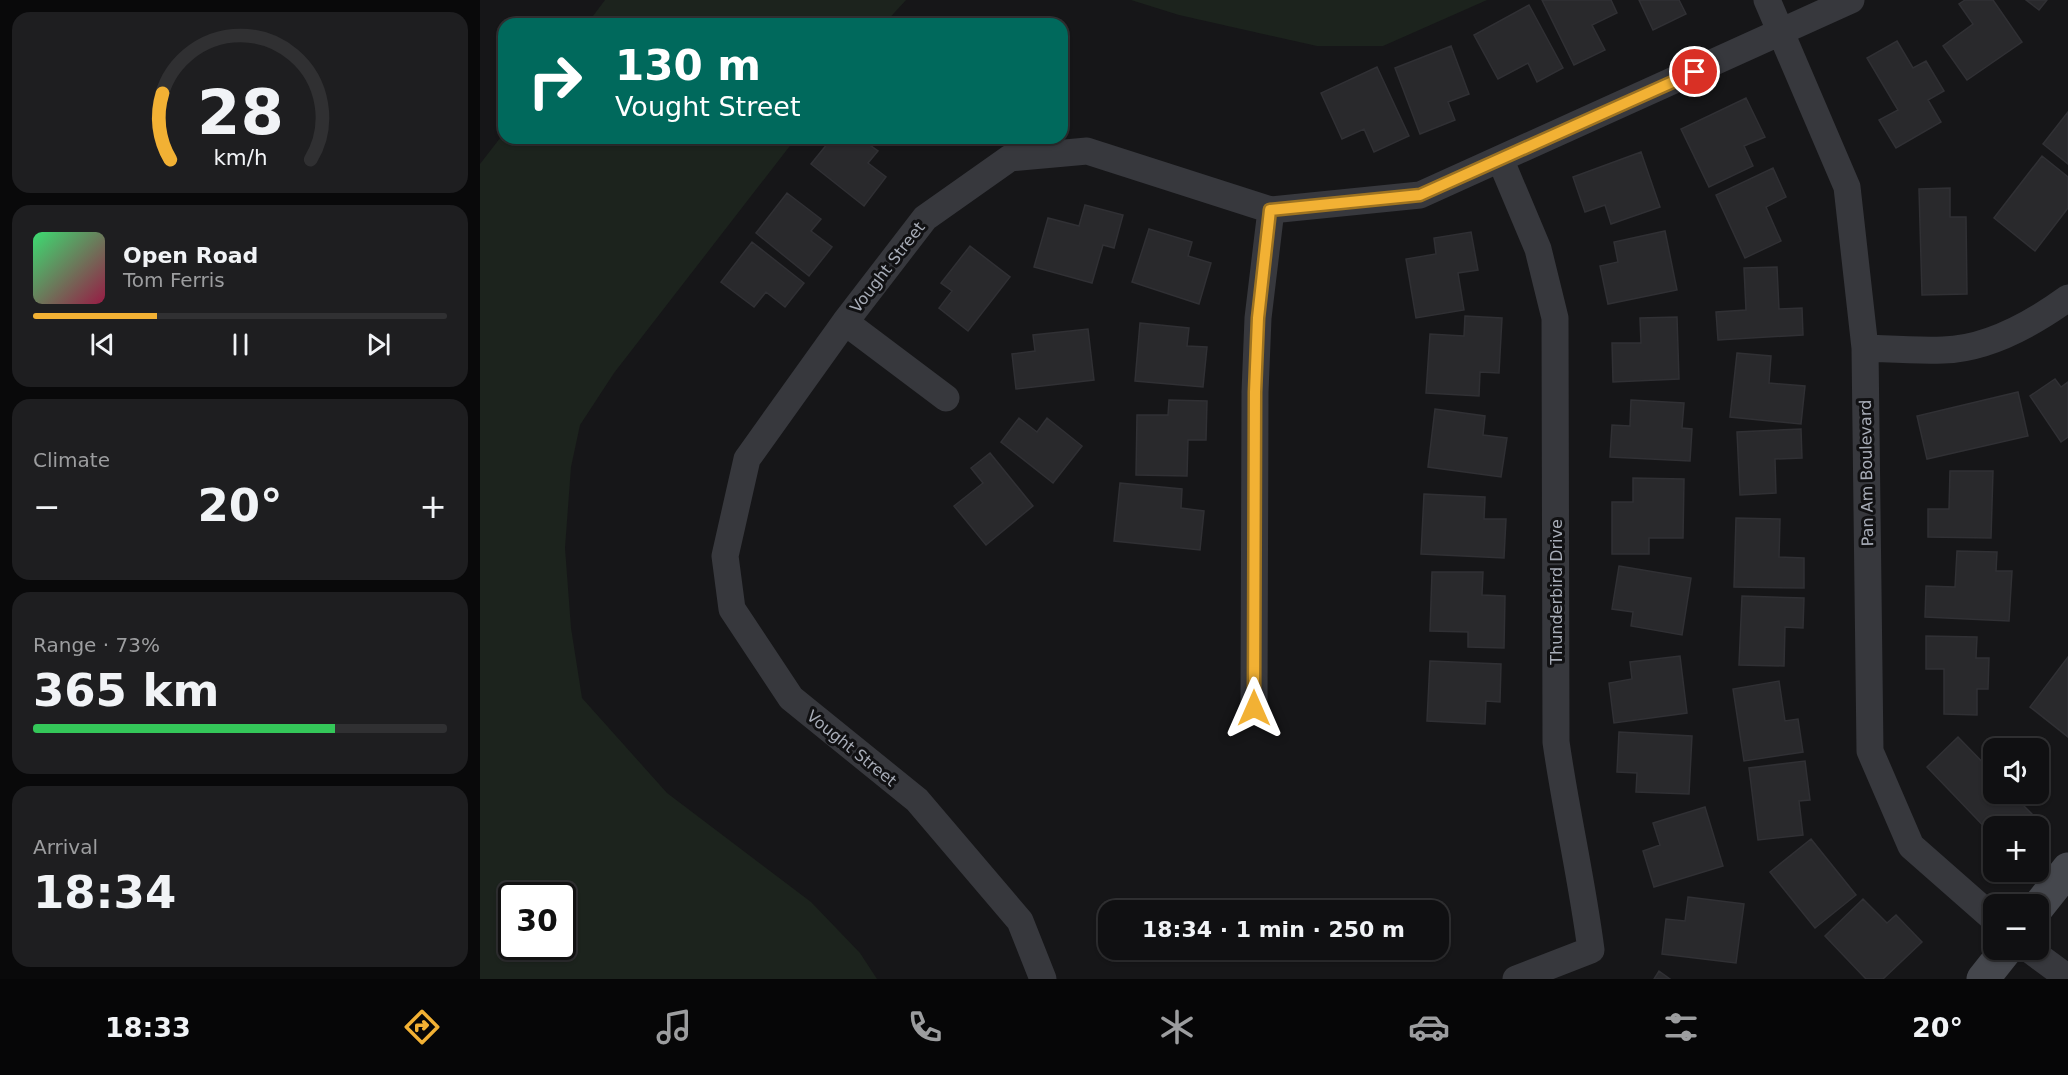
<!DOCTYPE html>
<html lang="en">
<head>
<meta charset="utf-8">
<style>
  :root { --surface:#101012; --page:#1e1e20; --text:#f1f3f6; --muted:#9c9d9f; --line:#303032; --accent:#f2b134 }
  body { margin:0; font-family:"DejaVu Sans",sans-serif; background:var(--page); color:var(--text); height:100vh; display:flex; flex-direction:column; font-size:22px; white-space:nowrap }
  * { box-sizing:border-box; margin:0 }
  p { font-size:20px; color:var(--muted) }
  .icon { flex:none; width:33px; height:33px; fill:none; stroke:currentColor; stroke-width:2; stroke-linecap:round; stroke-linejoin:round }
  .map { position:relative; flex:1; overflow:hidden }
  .panel { display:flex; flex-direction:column; gap:12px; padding:12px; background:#09090a; width:480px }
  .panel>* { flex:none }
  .guide { position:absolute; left:18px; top:18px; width:570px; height:126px; border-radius:18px; box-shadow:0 2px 4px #0004,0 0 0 2px var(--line); background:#00695c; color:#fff; overflow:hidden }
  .buttons { position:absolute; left:1503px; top:738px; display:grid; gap:12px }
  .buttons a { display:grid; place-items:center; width:66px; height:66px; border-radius:12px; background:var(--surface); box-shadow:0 2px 4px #0004,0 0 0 2px var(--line); font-size:30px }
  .speed { position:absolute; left:18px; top:882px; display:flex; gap:12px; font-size:30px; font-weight:700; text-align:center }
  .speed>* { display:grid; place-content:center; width:78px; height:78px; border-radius:50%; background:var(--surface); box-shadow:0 2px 4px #0004,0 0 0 2px var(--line); line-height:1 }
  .speed .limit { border:3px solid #111; border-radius:9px; background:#fff; color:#111 }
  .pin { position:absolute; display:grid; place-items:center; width:51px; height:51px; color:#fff; margin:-26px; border:3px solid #fff; border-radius:50%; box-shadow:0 2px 6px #0007 }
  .me { position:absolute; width:66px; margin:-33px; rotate:0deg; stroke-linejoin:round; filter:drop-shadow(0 0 4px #0008) }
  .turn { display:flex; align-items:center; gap:21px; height:126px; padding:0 18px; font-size:27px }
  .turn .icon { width:78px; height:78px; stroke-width:2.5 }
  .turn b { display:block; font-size:42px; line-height:51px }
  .big { font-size:45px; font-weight:800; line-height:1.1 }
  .panel .card { flex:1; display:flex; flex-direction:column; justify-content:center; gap:9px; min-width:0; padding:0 21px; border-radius:18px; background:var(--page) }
  .panel .dial { align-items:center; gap:0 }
  .dial svg { height:156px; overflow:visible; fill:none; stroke:var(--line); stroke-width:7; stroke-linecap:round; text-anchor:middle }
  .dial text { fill:var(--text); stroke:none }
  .song { display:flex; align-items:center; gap:18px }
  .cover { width:72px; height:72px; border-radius:9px; background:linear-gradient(135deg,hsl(140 70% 55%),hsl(340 70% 35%)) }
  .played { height:6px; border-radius:3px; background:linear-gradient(90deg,var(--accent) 30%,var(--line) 30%) }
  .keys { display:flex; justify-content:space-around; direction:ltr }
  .heat { display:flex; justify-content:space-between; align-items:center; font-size:33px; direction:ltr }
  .charge { height:9px; border-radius:4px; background:linear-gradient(90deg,#34c759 73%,var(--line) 0) }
  .trip { position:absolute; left:618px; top:900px; width:351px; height:60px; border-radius:18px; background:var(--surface); box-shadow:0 2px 4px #0004,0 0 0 2px var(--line); font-weight:800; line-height:60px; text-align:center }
  .tab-bar { display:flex; height:96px; justify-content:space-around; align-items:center; background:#060607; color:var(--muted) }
  .tab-bar .icon { width:42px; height:42px }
  .tab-bar .selected { color:var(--accent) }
  .tab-bar b { font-size:27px; color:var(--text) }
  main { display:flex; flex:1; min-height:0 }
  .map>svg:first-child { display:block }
  .grass { fill:#1c231d; fill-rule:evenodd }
  .building { fill:#29292c; stroke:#303034; stroke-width:1.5 }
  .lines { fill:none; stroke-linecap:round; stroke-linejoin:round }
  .street { stroke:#37383d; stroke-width:27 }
  .secondary { stroke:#45474d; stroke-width:33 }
  .route-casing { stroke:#9d7322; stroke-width:15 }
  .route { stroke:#f2b134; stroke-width:10 }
  .labels { text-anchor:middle; stroke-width:6; stroke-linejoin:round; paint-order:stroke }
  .street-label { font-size:16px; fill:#a8adb8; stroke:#111113 }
</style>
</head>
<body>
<main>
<section class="panel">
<div class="card dial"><svg viewBox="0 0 100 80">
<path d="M14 69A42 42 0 1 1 86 69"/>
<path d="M14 69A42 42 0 0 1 10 35" stroke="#f2b134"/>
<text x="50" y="56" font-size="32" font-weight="700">28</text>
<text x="50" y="72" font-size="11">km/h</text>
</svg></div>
<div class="card">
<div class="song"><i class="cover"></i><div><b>Open Road</b><p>Tom Ferris</p></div></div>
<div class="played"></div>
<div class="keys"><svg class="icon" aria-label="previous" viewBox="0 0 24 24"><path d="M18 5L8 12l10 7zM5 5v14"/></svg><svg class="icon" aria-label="pause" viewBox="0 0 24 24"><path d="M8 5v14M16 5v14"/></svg><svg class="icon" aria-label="next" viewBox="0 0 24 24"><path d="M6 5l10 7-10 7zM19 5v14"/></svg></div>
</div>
<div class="card"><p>Climate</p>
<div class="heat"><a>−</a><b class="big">20°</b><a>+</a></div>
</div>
<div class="card"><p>Range · 73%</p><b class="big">365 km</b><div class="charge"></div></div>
<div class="card"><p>Arrival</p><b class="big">18:34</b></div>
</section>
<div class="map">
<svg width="1588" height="979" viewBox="0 0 1588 979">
  <rect width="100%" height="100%" fill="#161618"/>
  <path class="grass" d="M125,0H426L404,24H107Z
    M651,0H1007L903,46H837L699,15Z
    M24,133V138H316L134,373L100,425L91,467L85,548L91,628L102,698L187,793L331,902L380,953L397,979H0V164ZM32,896H82V946H32Z"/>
  <path class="building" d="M1062,0H1131L1137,13L1112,25L1125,50L1094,65Z
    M1159,0H1199L1206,14L1173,30Z
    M1485,0H1513L1542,42L1487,80L1463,46L1493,24L1479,4Z
    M1546,0H1567L1559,10Z
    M1049,5L1083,68L1057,82L1048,63L1018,79L994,35Z
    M1417,41L1433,68L1446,61L1464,91L1448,100L1461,122L1416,148L1399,120L1418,110L1387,58Z
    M971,46L989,94L968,102L975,120L940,134L915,68Z
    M897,67L929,136L894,152L884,129L862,139L841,93Z
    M1266,98L1285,137L1264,146L1273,166L1229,187L1201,129Z
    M1588,112V164L1563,144Z
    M352,138H380L398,151L388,163L406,177L384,206L331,164Z
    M1161,152L1180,207L1131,224L1125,205L1105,212L1093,177Z
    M1562,156L1588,177V208L1555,251L1514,218Z
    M1293,168L1306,197L1286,207L1301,241L1265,258L1236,195Z
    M1470,188V217H1486L1487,294L1442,295L1439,189Z
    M307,193L341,219L331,231L352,247L329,276L276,233Z
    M605,205L643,215L634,248L623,245L612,283L554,267L568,218L599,226Z
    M669,229L712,242L708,256L731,263L719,304L652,282Z
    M1185,231L1197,290L1128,304L1120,266L1138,262L1134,242Z
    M991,232L998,270L978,273L984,310L936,318L926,259L956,254L954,238Z
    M272,242L324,283L305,307L286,292L274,307L241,282Z
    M490,246L530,277L488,331L459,308L472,291L461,283Z
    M1297,267L1299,309L1322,308L1323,335L1238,340L1236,312L1266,310L1264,268Z
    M985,316L1022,318L1019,373L1000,372L999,396L946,393L950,334L984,336Z
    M1197,317L1199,379L1133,382L1132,343H1161L1160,318Z
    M660,323L709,328L707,346L727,347L723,387L655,381Z
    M608,329L614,380L536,389L532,354L555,351L553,335Z
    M1257,353L1291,356L1289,383L1325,386L1321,424L1250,417Z
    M1575,379L1581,387L1588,382V437L1581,442L1550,396Z
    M1538,392L1548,436L1447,459L1437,416Z
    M689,400L727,401L726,440H708L707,476L656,475L657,415H688Z
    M1151,400L1204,403L1202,428L1212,429L1210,461L1130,457L1132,425L1150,426Z
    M955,409L1005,416L1003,435L1027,438L1021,477L948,467Z
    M539,418L557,432L567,418L602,446L573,483L521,442Z
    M1321,429L1322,458L1295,459L1296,493L1260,495L1257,432Z
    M510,453L553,506L506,545L474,506L503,483L491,468Z
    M1470,471H1513L1511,538L1448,537V509H1469Z
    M1153,478L1204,479L1203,538H1169V554H1132V502H1153Z
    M640,483L702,489L701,508L724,511L720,550L634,541Z
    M944,494L1005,497L1004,519H1026L1024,558L941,554Z
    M1256,518L1300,519L1299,557L1324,558V588L1254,587Z
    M1477,551L1517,552L1516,571H1532L1529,621L1445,617L1446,586L1475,587Z
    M1139,566L1211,578L1202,635L1151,626L1153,612L1132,609Z
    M952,572H1003L1002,595L1025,596L1024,648L988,647V632L950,631Z
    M1262,596L1324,598L1323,628L1305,627L1304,666L1259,665Z
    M1446,636L1497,637L1496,658H1509L1508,689H1497V715L1464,714V669H1446Z
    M1200,656L1207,713L1134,723L1129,683L1152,679L1150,662Z
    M1588,657V737L1550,707Z
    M950,661L1021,664L1020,702L1006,701L1005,724L947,721Z
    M1299,681L1305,721L1318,719L1323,752L1264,761L1253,689Z
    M1139,732L1212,736L1209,794L1156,792L1157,773L1137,772Z
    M1478,737L1514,774V794H1532L1553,815L1541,826H1514V837L1447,767Z
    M1325,761L1330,800L1319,801L1323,835L1278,840L1269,768Z
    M1225,807L1243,866L1174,887L1163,851L1180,845L1173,823Z
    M1331,839L1376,895L1335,928L1290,872Z
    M1208,897L1264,904L1256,963L1182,954L1186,919L1205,921Z
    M1383,899L1407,923L1416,915L1442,942L1403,979H1386L1345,936Z
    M1179,971L1190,979H1174Z"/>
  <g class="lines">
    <path class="street" d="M1287,0L1367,187L1385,348L1390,751L1431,846L1514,919
      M1021,161L1058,249L1075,318L1076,742C1086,812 1102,880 1111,950L1036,979
      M365,322L466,398
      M1385,348C1410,349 1437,351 1463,350C1508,349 1552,324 1588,298
      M774,708L775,392L778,318L791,210
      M1550,950L1588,978
      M563,979L540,921L437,800L311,698L252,609L245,556L267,459L365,322L445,218L530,158L607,151L791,210L940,195L1371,0"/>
    <path class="secondary" d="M1558,907L1588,869
      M1503,979L1526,950"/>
  </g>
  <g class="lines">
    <defs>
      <path id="route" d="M774,708L775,392L778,318L790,210L940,195L1215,72"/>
    </defs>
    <use href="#route" class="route-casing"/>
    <use href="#route" class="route"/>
  </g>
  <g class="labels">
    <g class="street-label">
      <text transform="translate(407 267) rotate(-52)" y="6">Vought Street</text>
      <text transform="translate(1386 473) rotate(-91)" y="6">Pan Am Boulevard</text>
      <text transform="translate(1076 592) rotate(-90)" y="6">Thunderbird Drive</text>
      <text transform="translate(372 748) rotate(39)" y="6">Vought Street</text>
    </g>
  </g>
</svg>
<div class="buttons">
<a><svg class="icon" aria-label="sound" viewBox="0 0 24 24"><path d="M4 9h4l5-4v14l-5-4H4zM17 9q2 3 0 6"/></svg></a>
<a>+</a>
<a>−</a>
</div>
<div class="speed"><div class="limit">30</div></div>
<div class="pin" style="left:1215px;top:72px;background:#d93025"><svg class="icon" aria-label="arrive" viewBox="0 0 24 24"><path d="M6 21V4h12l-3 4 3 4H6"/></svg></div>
<svg class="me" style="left:774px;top:708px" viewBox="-20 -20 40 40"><path d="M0-17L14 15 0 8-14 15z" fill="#f2b134" stroke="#fff" stroke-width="4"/></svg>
<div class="trip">18:34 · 1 min · 250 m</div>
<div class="guide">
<div class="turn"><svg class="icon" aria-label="right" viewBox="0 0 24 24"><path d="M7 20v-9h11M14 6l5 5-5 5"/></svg><div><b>130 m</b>Vought Street</div></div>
</div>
</div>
</main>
<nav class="tab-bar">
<b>18:33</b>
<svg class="icon selected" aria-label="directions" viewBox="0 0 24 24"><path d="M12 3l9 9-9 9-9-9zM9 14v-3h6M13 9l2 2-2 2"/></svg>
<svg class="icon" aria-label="music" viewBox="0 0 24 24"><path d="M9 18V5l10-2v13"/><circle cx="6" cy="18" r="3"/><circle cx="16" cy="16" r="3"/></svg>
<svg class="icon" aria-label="phone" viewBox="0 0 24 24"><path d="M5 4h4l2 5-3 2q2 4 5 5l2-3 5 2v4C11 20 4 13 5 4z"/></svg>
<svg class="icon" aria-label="climate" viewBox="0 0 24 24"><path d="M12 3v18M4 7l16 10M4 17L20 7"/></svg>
<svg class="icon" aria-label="car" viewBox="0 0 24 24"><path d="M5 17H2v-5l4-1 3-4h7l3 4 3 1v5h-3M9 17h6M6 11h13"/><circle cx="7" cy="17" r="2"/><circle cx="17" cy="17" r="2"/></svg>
<svg class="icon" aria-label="filters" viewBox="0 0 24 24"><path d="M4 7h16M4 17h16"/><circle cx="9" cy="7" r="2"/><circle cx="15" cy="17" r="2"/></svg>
<b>20°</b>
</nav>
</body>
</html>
